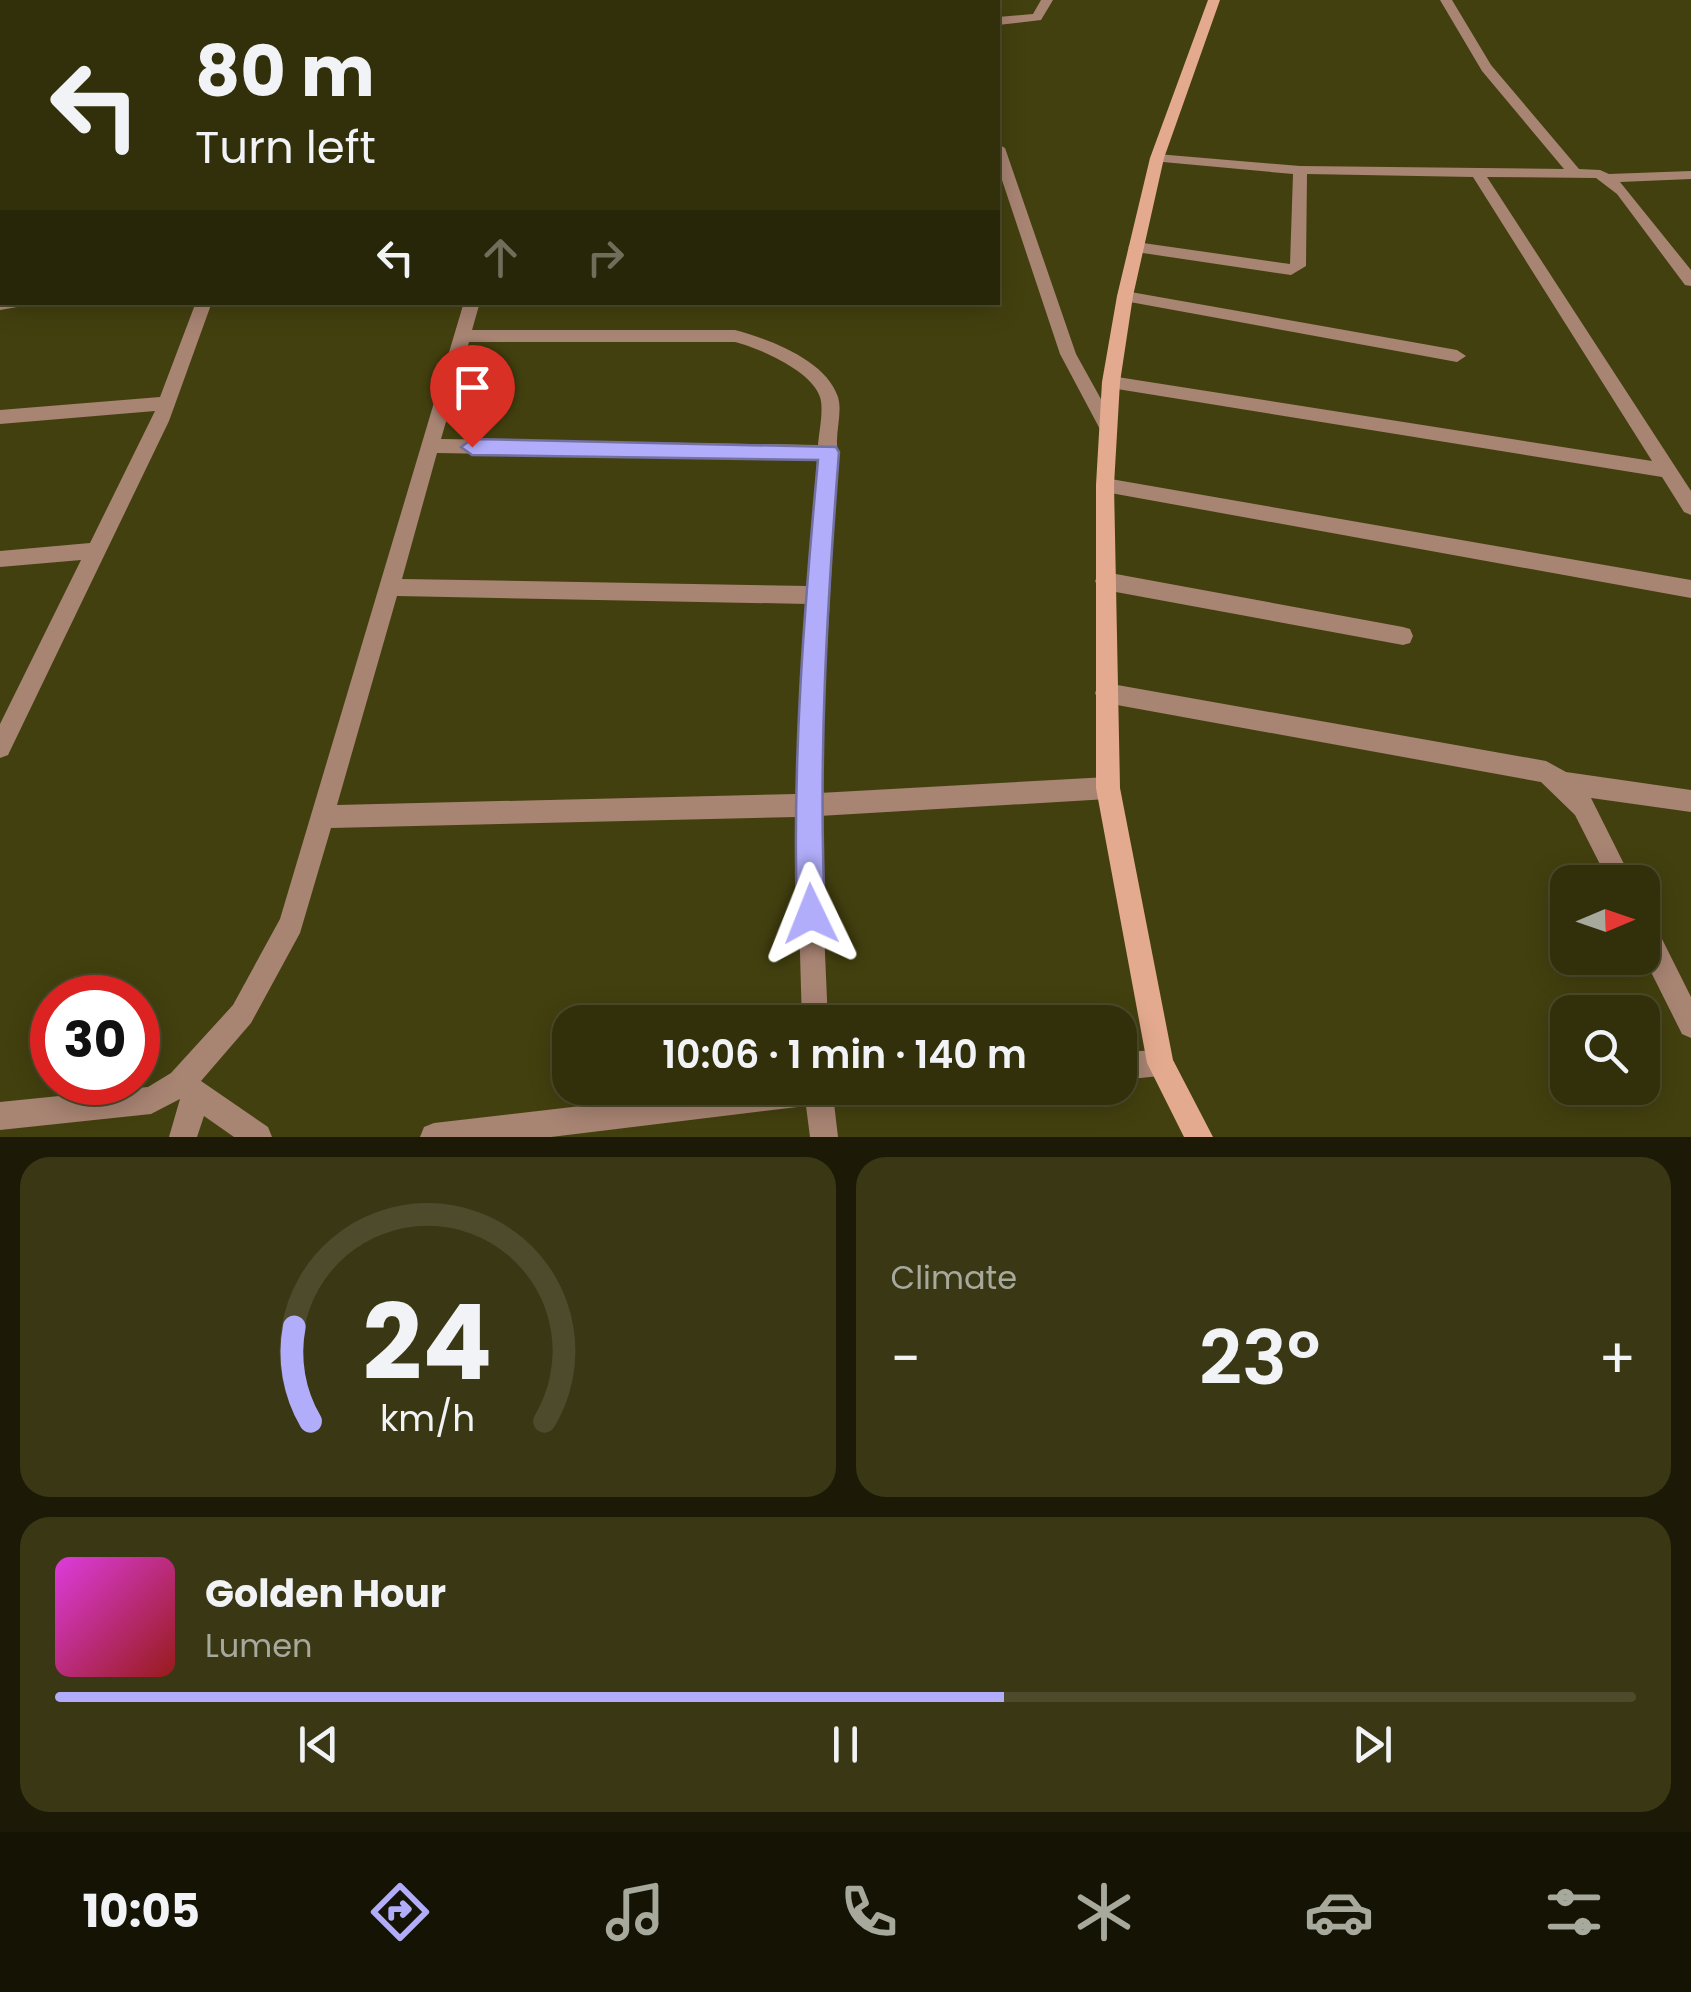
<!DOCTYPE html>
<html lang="en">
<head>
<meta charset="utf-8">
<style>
  :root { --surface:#32300b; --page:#3a3814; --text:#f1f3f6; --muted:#a8a99d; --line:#4d4b2c; --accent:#b1adfa }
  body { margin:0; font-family:Poppins,sans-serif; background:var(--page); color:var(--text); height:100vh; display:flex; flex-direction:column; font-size:38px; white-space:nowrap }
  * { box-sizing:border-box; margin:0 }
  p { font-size:32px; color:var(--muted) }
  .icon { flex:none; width:55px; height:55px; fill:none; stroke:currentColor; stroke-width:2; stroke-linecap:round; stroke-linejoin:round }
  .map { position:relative; height:1137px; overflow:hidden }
  .panel { display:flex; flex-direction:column; gap:20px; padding:20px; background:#1c1a06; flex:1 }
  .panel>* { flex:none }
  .hud { position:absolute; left:0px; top:0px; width:1000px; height:305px; box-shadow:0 5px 25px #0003,0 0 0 2px var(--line); background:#32300b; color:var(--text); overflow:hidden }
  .needle { width:65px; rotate:88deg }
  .tools { position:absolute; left:1550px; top:865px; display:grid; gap:20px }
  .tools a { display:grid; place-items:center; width:110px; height:110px; border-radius:20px; background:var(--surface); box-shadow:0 5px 25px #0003,0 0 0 2px var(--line); font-size:50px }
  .speed { position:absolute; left:30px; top:975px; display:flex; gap:20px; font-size:50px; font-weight:700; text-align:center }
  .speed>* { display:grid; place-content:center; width:130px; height:130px; border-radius:50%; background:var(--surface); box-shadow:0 5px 25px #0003,0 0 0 2px var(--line); line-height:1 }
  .speed .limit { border:15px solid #d22; background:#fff; color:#111 }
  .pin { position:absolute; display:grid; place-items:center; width:85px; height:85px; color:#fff; margin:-102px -42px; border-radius:50% 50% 50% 0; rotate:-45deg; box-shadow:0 0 10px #0007 }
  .pin .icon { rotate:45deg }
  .me { position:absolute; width:110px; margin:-55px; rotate:358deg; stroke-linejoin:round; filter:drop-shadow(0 0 8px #0008) }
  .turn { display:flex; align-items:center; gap:35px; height:210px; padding:0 30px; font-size:45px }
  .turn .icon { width:130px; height:130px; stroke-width:2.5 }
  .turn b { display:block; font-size:70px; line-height:85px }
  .lanes { display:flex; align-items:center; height:95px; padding:0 30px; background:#0003; justify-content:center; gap:50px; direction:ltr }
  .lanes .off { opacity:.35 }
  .big { font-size:75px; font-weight:600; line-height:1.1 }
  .panel .card { flex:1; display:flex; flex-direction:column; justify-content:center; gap:15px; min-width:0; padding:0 35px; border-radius:30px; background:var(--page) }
  .panel .dial { align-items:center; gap:0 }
  .dial svg { height:260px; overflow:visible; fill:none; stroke:var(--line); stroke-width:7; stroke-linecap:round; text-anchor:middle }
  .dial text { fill:var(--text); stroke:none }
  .song { display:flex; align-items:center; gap:30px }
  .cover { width:120px; height:120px; border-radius:15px; background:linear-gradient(135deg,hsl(300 70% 55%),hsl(0 70% 35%)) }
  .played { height:10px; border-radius:5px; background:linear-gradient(90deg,var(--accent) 60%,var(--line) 60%) }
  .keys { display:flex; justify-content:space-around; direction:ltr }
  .heat { display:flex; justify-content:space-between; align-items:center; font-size:55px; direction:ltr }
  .panel .tiles { flex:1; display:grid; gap:20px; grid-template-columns:1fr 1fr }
  .card:last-child { grid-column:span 2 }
  .trip { position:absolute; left:552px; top:1005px; width:585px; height:100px; border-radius:30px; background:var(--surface); box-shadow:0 5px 25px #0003,0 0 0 2px var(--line); font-weight:600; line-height:100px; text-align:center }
  .tabs { display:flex; height:160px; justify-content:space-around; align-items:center; background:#141304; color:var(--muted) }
  .tabs .icon { width:70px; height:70px }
  .tabs .active { color:var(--accent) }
  .tabs b { font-size:45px; color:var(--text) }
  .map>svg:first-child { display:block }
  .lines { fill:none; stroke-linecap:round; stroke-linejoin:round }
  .street { fill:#a88473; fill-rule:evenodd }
  .secondary { fill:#e4aa8f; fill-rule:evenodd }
  .route { fill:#b1adfa; stroke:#7370a2; stroke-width:2.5 }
</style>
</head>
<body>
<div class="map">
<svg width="1691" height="1137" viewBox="0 0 1691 1137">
  <rect width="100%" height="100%" fill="#43400f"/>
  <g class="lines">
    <path class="street" d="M551,0H563V2H551Z
      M948,0H960V2H948Z
      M1041,0H1053L1041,20L998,25V17L1033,14Z
      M1440,0H1452L1491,65L1579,169L1600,170L1609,174L1691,171V179L1620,182L1691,270V286L1685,285L1617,194L1596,178L1487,177L1691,491V515L1684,512L1662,477L1111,388L1102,382L1111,376L1652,461L1473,177L1307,174L1306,266L1291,275L1136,252L1128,247L1136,242L1290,264L1293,174L1152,161V155L1157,154L1300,166L1564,169L1482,71Z
      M0,27H2V35H0Z
      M0,119H2V127H0Z
      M998,144L1005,148L1076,354L1117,428L1114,433H1102L1060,354L998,168Z
      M0,201H2V211H0Z
      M1125,291L1457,350L1466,356L1457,362L1119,300L1117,296Z
      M0,298L2,302H25L23,306L0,310Z
      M196,302H212L169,421L8,755L0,758V724L81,560L0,567V551L90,543L155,411L0,424V410L160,397Z
      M464,302H480L472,330H735C769,339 826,360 838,397C843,414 834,435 838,452L819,793L1108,777L1116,780L1120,788L1116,796L1108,799L819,816L828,1022H802L796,817L331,828L300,933L251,1023L201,1081L268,1127L272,1137H234L204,1116L197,1137H169L180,1099L151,1114L0,1130V1102L148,1087L171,1073L233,1005L280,919ZM469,342H735C759,348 812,371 820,397C824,410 819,431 818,445L441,439ZM437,453L817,459L809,586L402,579ZM397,596L808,604L796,794L337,805Z
      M1105,478L1691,580V598L1105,492L1096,485Z
      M1105,572L1403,627L1410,629L1413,636L1410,643L1403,645L1105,590L1098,587L1095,581L1098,575Z
      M1106,683L1546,761L1566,772L1691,790V812L1591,798L1633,882H1609L1575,815L1541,782L1106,703L1098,700L1095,693L1098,686Z
      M1642,914L1651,917L1691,997V1038L1682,1034L1642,954Z
      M1160,1050L1170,1053L1173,1063L1170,1073L1160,1076L1120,1080V1052Z
      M735,1088H860L856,1098L834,1103L838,1137H810L806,1106L551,1137H420L424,1127L434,1123Z"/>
    <path class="secondary" d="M1208,0H1220L1164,158L1133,296L1120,382L1114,485L1120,788L1173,1060L1213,1137H1184L1147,1063L1096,788V485L1102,382L1117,296L1150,158Z"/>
  </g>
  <path class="route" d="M472,439L836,447L839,452C827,606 818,759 825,914L821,924L811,928L801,924L797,914C792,762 804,611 818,460L472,455L461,447Z"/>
</svg>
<div class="tools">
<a><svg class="needle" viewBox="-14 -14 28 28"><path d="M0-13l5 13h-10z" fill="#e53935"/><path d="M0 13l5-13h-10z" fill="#a8a99d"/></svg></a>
<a><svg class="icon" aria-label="search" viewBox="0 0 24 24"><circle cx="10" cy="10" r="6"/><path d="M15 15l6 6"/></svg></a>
</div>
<div class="speed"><div class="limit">30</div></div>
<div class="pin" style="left:472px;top:447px;background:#d93025"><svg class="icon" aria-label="arrive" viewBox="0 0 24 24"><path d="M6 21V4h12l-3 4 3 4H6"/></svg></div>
<svg class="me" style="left:811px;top:914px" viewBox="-20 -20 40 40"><path d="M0-17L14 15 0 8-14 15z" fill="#b1adfa" stroke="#fff" stroke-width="4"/></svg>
<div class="trip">10:06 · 1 min · 140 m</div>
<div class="hud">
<div class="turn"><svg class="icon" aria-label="left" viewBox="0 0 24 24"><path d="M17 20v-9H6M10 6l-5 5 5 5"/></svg><div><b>80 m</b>Turn left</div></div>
<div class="lanes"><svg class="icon" aria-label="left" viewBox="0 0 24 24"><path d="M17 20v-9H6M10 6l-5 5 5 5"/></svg><svg class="icon off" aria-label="ahead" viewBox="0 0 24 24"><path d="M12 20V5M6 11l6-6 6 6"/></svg><svg class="icon off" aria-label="right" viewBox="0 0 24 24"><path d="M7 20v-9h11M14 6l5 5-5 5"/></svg></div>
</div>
</div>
<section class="panel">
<div class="tiles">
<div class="card dial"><svg viewBox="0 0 100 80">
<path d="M14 69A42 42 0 1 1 86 69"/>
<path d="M14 69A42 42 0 0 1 9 40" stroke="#b1adfa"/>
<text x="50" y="56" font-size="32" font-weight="700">24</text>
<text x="50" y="72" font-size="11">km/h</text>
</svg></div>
<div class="card"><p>Climate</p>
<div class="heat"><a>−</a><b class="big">23°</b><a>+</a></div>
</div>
<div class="card">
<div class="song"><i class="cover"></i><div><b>Golden Hour</b><p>Lumen</p></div></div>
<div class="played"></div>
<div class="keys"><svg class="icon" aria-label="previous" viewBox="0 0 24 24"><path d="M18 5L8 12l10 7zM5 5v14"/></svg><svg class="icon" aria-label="pause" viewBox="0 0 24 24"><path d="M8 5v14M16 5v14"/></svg><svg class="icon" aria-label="next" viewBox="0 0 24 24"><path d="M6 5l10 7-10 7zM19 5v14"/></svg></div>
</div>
</div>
</section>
<nav class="tabs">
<b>10:05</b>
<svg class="icon active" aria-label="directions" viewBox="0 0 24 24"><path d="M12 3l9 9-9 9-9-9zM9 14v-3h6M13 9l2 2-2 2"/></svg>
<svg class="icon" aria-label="music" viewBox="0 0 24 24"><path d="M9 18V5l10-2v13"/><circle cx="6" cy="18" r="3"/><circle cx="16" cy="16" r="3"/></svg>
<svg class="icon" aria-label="phone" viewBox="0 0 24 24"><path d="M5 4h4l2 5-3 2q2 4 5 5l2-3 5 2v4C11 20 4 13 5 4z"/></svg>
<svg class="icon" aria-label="climate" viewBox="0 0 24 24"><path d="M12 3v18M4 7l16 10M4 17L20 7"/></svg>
<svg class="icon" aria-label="car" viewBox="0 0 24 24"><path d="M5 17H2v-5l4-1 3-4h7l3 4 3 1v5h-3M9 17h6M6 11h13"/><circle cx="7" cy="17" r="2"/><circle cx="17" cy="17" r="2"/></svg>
<svg class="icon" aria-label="filters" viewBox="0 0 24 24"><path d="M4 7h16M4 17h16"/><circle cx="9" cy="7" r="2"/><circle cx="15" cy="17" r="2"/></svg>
</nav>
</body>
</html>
